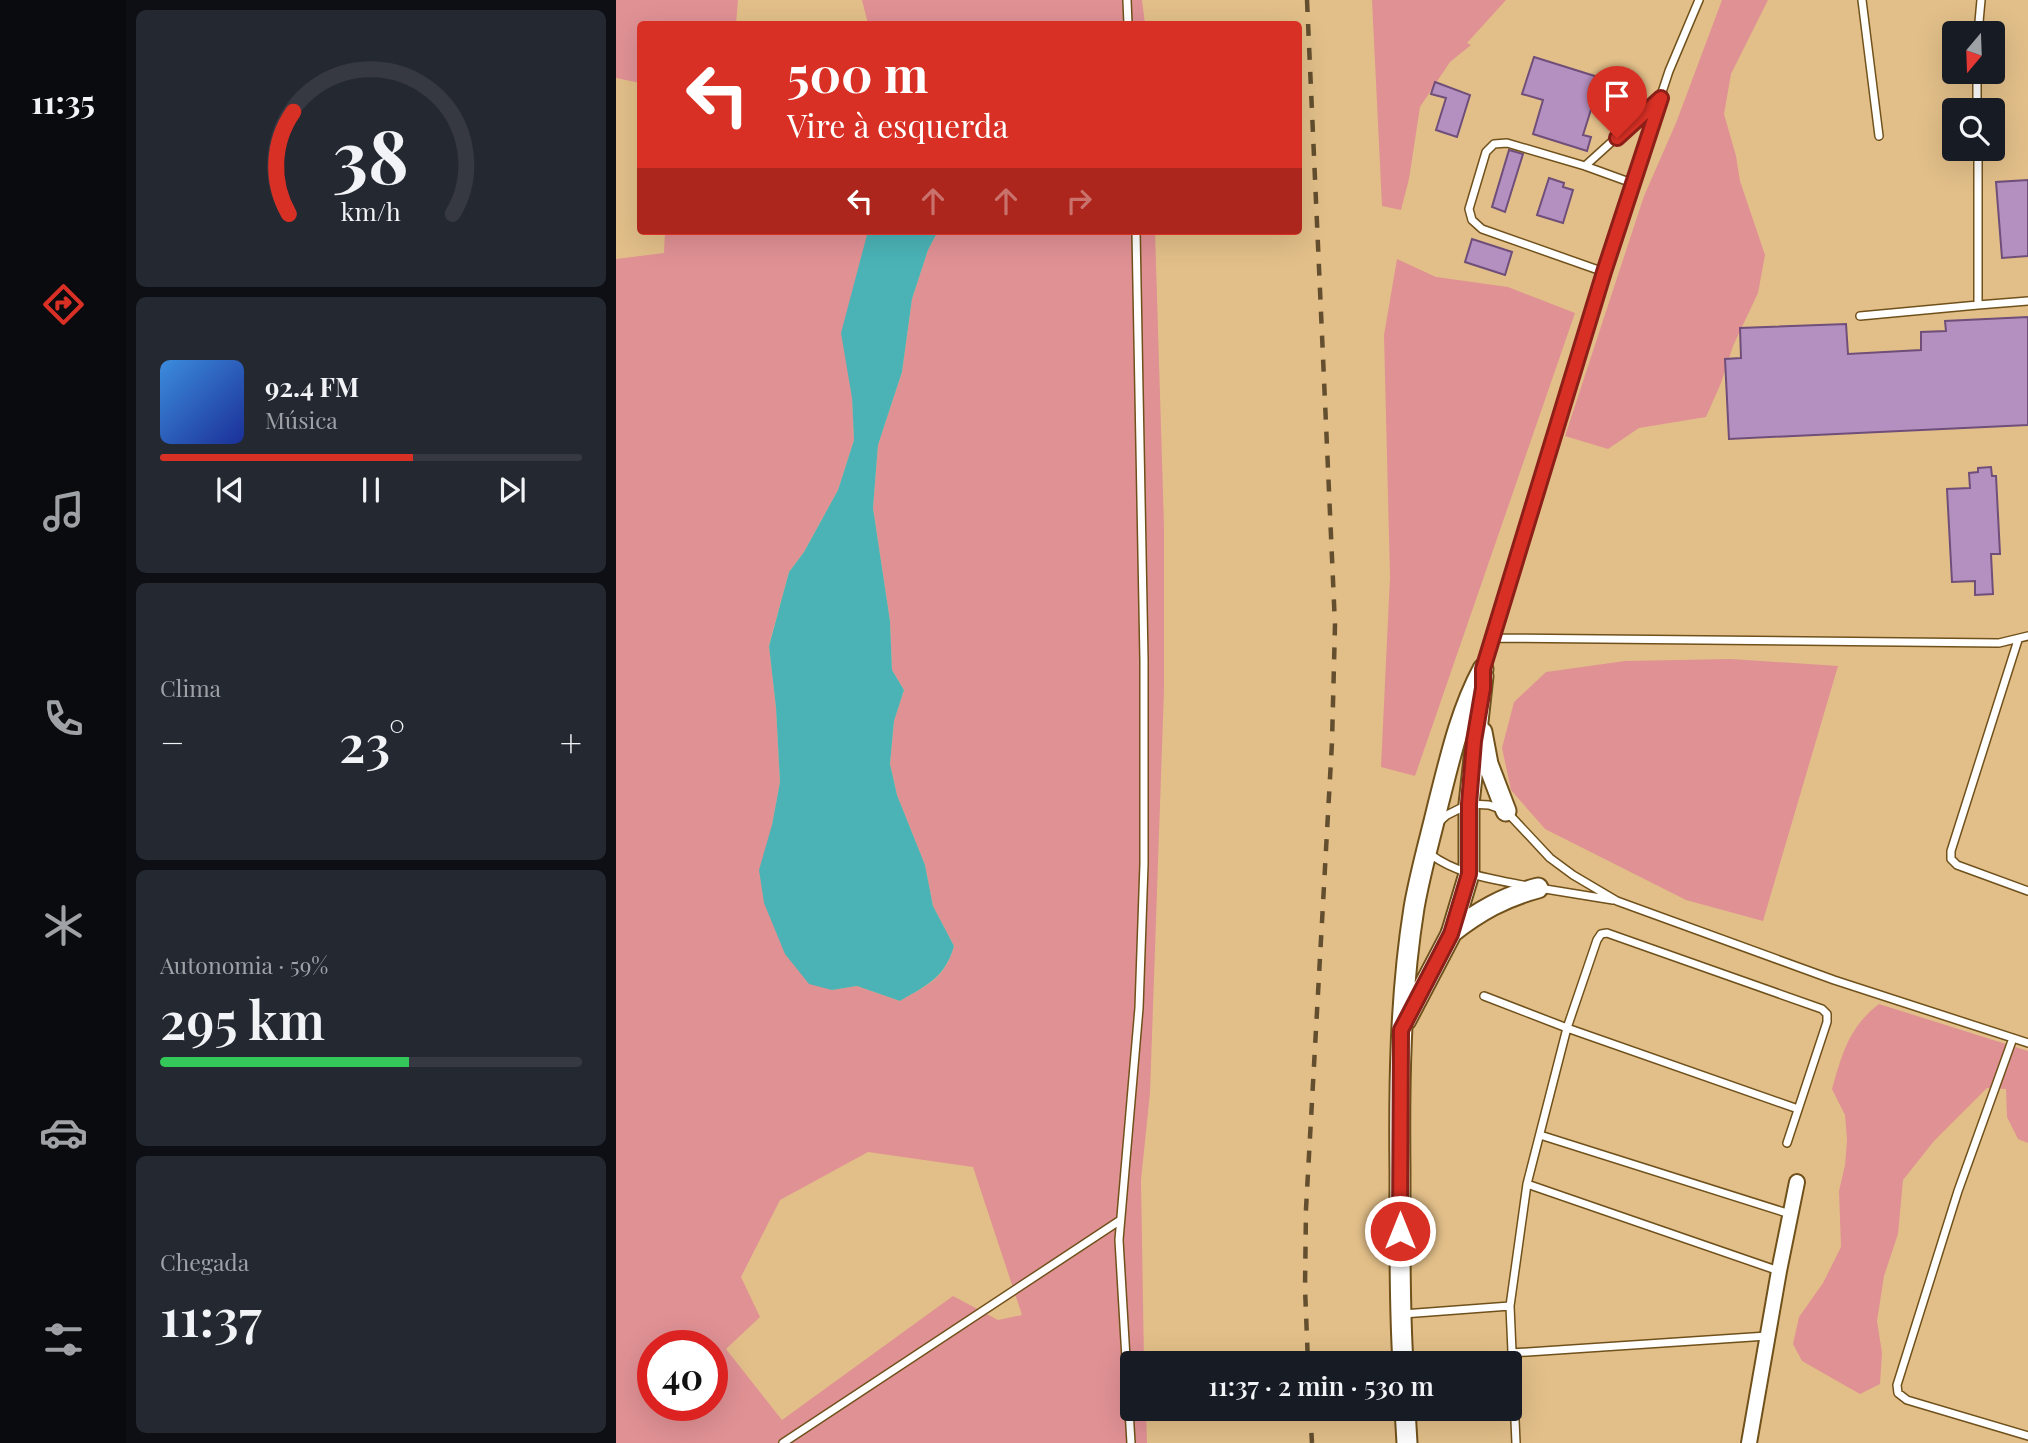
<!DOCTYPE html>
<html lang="pt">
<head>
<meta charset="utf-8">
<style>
  :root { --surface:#171b24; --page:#242831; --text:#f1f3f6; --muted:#9ea1a6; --line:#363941; --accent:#d93025 }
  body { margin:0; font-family:"Playfair Display",serif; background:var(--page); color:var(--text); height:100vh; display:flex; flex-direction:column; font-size:26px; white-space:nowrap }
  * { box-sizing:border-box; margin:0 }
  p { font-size:23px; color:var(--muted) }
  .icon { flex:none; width:38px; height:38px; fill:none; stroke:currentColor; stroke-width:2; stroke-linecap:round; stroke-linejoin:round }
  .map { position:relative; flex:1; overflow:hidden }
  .panel { display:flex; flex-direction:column; gap:10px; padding:10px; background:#0d0f14; width:490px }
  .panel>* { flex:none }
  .top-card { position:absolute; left:21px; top:21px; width:665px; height:214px; border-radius:7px; box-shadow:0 7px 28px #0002; background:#d93025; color:#fff; overflow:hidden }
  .needle { width:46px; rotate:199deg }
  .controls { position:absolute; left:1326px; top:21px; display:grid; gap:14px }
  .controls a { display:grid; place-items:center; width:63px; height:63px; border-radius:7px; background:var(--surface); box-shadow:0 7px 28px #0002; font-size:35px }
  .speed { position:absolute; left:21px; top:1330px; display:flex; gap:14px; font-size:35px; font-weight:700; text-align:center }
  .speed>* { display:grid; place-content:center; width:91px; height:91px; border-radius:50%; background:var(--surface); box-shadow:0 7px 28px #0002; line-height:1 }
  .speed .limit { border:10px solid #d22; background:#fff; color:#111 }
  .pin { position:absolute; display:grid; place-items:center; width:60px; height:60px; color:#fff; margin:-72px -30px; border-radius:50% 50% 50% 0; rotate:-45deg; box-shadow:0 0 7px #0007 }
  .pin .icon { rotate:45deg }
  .me { position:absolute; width:77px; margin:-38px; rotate:0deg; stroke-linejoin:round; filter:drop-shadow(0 0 5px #0008) }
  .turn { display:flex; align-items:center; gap:24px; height:147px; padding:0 35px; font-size:32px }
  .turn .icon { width:91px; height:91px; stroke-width:2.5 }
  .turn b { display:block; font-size:49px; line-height:60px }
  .lanes { display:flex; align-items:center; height:66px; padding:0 35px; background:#0003; justify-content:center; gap:35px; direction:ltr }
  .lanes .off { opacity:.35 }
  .big { font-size:52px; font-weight:600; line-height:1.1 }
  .panel .widget { flex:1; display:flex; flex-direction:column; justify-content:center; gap:10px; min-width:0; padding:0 24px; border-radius:10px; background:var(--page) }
  .panel .dial { align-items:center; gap:0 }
  .dial svg { height:182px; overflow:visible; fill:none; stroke:var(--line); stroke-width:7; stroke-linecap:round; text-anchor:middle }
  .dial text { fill:var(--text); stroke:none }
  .song { display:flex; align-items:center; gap:21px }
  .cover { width:84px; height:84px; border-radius:10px; background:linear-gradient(135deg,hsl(210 70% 55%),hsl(230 70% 35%)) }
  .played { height:7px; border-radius:4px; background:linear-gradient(90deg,var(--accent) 60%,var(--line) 60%) }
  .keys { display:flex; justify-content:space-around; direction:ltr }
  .heat { display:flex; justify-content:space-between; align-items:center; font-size:38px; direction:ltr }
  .charge { height:10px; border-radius:5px; background:linear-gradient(90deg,#34c759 59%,var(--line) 0) }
  .trip { position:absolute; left:504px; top:1351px; width:402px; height:70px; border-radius:7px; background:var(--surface); box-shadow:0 7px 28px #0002; font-weight:600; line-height:70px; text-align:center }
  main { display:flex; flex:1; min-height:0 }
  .tab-bar { display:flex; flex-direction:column; width:126px; justify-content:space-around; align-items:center; background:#090b0e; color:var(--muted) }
  .tab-bar .icon { width:49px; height:49px }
  .tab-bar .active { color:var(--accent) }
  .tab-bar b { font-size:32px; color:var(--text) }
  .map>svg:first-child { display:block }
  .green { fill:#e09194; fill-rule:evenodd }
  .water { fill:#4bb3b6 }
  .building { fill:#b490c0; stroke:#6f4e7a; stroke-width:2 }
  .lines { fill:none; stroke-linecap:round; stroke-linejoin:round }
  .service-casing { stroke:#70511b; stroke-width:10 }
  .minor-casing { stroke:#70511b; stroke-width:18 }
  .tertiary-casing { stroke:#70511b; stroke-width:23 }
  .service { stroke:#fff; stroke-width:7 }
  .minor { stroke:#fff; stroke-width:14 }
  .tertiary { stroke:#fff; stroke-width:19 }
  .rail { stroke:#634f2f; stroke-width:4.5; stroke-dasharray:12 12; stroke-linecap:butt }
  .route-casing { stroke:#8d1f18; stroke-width:18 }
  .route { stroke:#d93025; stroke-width:12 }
</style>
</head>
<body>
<main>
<nav class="tab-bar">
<b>11:35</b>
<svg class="icon active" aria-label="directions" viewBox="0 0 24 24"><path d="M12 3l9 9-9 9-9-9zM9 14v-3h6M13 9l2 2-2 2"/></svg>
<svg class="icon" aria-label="music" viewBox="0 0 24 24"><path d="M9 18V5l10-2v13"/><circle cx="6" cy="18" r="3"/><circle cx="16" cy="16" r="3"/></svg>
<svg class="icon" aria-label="phone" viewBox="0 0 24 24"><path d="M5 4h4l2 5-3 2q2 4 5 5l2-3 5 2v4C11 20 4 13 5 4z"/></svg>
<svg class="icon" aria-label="climate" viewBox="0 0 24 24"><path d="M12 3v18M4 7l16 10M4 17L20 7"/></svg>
<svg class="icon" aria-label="car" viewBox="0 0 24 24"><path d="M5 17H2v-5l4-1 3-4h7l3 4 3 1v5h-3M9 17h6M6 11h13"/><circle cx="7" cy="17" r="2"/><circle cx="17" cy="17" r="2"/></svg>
<svg class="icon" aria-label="filters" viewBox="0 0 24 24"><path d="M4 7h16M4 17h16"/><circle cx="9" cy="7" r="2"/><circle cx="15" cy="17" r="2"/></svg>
</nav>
<section class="panel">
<div class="widget dial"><svg viewBox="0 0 100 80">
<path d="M14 69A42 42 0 1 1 86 69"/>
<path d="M14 69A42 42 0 0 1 16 24" stroke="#d93025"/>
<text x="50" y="56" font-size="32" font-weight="700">38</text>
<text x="50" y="72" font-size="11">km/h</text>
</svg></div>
<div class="widget">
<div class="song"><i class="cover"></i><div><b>92.4 FM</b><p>Música</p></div></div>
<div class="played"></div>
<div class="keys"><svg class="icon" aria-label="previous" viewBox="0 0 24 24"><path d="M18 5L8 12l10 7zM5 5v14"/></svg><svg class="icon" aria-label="pause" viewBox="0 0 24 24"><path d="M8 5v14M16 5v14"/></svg><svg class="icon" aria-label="next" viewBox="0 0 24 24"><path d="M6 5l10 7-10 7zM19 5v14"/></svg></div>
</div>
<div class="widget"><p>Clima</p>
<div class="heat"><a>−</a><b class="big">23°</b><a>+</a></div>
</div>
<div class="widget"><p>Autonomia · 59%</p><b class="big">295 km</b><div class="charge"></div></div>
<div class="widget"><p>Chegada</p><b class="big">11:37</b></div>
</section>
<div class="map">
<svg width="1412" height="1443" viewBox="0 0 1412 1443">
  <rect width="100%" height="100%" fill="#e2bf89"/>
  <path class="green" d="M0,0H122L120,24H24V83L0,78Z
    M246,0H526L529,24H252Z
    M756,0H890L851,43L855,45L834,62L804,107L793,179L785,210L766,206Z
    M1106,0H1152L1115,74L1108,114L1120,156L1124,181L1149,255L1142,293L1117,346L1105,383L1090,417L1023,428L992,449L949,436L1028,196L1060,123Z
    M49,231H252L245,264L236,398L238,440L222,490L188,552L173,572L153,645L160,708L164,782L156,825L216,990L241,986L284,1001C311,985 329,979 338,946L317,906L309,865L281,795L274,764L278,721L288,690L276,670L274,621L257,508L262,445L286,372L296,299L312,250L322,231H539L548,526V690L534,1093L525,1180L528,1363H516V1409H530L531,1443H0V259L48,253ZM252,1152L357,1167L406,1315L382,1320L337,1296L166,1420L110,1349L144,1317L125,1277L164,1200ZM37,1346H96V1405H37Z
    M781,259L820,277L892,287L959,313L799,776L765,767L774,577L768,335Z
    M1115,659L1222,666L1147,921L1070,900L929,829L895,790L886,748L898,702L930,672L1009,661Z
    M1263,1004L1412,1051V1143L1402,1139L1391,1117L1390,1089L1371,1088L1318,1141L1287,1180L1282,1234L1268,1276L1261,1321L1266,1353L1264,1384L1244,1394L1186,1361L1177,1344L1183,1317L1207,1283L1225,1247L1223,1191L1229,1165L1231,1140L1229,1115L1216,1089C1226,1054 1233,1027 1263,1004Z"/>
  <path class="water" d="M252,231H322L312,250L296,299L286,372L262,445L257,508L274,621L276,670L288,690L278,721L274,764L281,795L309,865L317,906L338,946C329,978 311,985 284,1001L241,986L216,990L193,984L169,954L148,903L143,870L156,825L164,782L160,708L153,646L173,572L188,552L222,490L238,440L236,398L225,333Z"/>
  <path class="building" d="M918,57L985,78L967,135L975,137L971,151L917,134L927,100L906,94Z
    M819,82L854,95L841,137L820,130L830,98L815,94Z
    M893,150L907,154L889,212L876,207Z
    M933,178L948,183L947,187L957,190L947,223L921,215Z
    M1412,180V256L1386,258L1380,182Z
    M856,239L896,252L889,275L849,262Z
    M1412,317V425L1113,439L1109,359L1125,358L1124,328L1230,324L1232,354L1305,350V332L1330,331L1329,321Z
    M1375,467L1376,476H1380L1384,554H1375L1377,594L1359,595V581L1336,582L1331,489L1354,488L1353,473L1362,472V468Z"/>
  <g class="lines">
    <defs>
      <path id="service" d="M511,0L512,24
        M1246,0L1263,136
        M1362,33L1365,0
        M1361,72V110
        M969,166L1044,98
        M988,272L866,229L856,220L853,209L870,152L878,144L891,143L969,166L1016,183
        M1362,305L1412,301
        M1244,316L1362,305V149
        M875,638L1383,643L1412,636
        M1402,640L1335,851V859L1341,865L1412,891
        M867,669L1016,183L1053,71L1083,0
        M822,823L831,815L853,804L873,805L890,811L934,858L957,875L1001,901L1218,980L1412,1043
        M814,854C842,875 877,879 911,886
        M923,888L997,900
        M868,996L951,1028L1182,1109
        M1397,1038L1342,1191L1281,1385L1282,1393L1291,1400L1412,1436
        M924,1135L1174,1214
        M911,1184L1163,1271
        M894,1306L911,1184L951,1028L981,940L985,934L991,933L1206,1009L1211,1014V1022L1171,1143
        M787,1314L894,1306L900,1443
        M895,1353L1151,1336
        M167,1443L503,1221
        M515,1443L503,1240L523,1008L528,864V660L520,231"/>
      <path id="minor" d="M1133,1443L1163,1271L1181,1182"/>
      <path id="tertiary" d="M866,732L872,764L890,811
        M835,933C863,911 888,897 922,888
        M790,1020L835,934L853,874V804L867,676
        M787,1363C783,1300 784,1236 784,1172C783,1084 784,996 798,908C804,873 814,839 822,805C834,758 844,712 867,669
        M789,1409L791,1443"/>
    </defs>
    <use href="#service" class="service-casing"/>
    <use href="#minor" class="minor-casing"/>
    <use href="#tertiary" class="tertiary-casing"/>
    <use href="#service" class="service"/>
    <use href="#minor" class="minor"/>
    <use href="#tertiary" class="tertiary"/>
    <path class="rail" d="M691,0L719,625L716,742L690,1209L689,1288L692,1363
      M694,1409L696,1443"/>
  </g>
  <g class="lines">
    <defs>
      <path id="route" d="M784,1231L785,1030L835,934L853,874V804L858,741L867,688V669L988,272L1045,98L1001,138"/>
    </defs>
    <use href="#route" class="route-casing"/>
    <use href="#route" class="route"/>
  </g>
</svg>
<div class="controls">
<a><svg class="needle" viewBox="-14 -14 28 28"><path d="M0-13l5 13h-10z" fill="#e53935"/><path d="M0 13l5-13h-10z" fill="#9ea1a6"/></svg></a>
<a><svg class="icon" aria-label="search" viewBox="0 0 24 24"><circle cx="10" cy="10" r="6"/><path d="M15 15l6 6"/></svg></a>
</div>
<div class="speed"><div class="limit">40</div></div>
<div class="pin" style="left:1001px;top:138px;background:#d93025"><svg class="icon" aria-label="arrive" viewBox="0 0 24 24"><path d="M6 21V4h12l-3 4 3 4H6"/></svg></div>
<svg class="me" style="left:784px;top:1231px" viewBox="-20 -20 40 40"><circle r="17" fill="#d93025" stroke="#fff" stroke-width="3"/><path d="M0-11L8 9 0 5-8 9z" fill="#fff"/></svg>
<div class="trip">11:37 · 2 min · 530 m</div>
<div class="top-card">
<div class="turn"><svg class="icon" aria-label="left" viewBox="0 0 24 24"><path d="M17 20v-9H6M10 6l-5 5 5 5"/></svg><div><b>500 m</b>Vire à esquerda</div></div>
<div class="lanes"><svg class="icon" aria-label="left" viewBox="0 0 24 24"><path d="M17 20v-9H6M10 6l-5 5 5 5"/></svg><svg class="icon off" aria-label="ahead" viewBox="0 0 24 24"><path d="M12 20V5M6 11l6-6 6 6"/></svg><svg class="icon off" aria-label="ahead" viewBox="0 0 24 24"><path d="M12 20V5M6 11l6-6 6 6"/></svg><svg class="icon off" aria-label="right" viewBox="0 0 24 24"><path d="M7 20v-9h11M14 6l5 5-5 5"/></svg></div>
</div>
</div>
</main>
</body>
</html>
